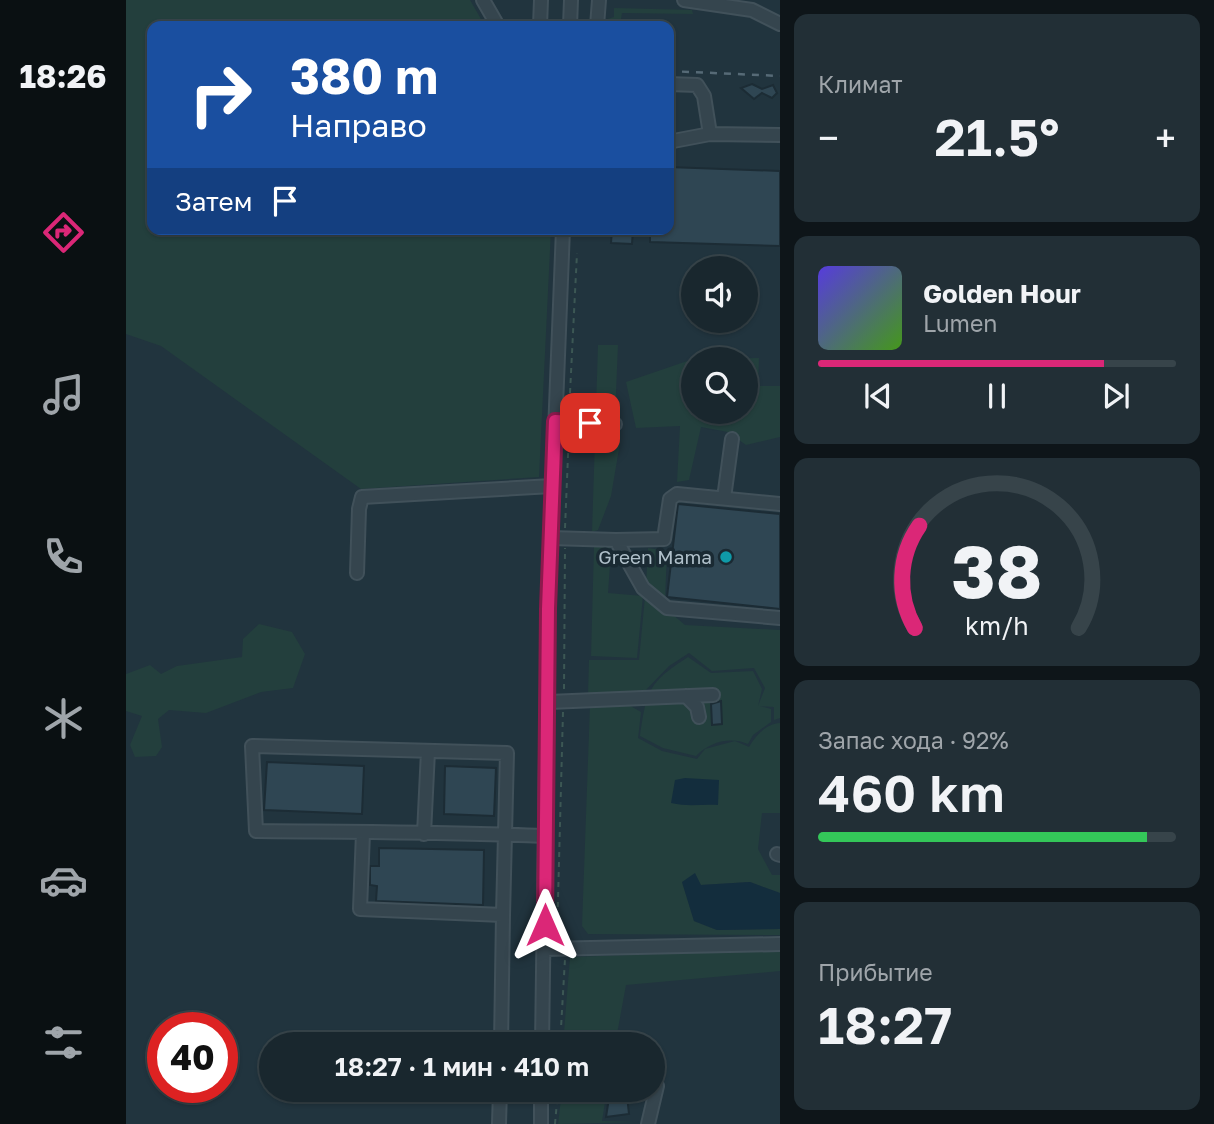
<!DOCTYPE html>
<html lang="ru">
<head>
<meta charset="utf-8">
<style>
  :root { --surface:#19272e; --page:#222f36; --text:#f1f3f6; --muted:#9fa5aa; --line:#37444a; --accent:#db2777 }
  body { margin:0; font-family:"Golos Text",sans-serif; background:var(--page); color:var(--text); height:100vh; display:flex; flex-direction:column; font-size:26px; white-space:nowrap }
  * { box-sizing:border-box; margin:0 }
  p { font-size:23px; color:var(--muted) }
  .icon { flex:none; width:38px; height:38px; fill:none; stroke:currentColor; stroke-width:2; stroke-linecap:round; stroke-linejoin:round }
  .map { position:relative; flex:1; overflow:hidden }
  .side { display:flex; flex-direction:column; gap:14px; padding:14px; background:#0e1519; width:434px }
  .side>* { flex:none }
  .banner { position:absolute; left:21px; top:21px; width:527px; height:214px; border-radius:14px; box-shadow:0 2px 5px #0004,0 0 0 2px var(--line); background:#1a4fa0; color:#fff; overflow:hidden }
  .tools { position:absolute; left:555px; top:256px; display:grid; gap:14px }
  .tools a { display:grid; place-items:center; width:77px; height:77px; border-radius:50%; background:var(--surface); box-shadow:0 2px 5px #0004,0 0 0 2px var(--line); font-size:35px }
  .speed { position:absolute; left:21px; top:1012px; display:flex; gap:14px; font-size:35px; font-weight:700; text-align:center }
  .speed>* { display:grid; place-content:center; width:91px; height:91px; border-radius:50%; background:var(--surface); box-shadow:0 2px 5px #0004,0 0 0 2px var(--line); line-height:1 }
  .speed .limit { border:10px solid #d22; background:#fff; color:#111 }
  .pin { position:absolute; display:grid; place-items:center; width:60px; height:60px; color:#fff; margin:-30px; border-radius:14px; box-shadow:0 4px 10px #0006 }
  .me { position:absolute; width:77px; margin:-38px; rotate:0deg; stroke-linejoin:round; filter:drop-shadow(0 0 5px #0008) }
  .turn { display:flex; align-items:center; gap:24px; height:147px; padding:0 28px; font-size:32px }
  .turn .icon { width:91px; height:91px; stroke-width:2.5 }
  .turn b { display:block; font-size:49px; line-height:60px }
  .then { display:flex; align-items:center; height:66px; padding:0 28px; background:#0003; gap:14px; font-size:26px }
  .big { font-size:52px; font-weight:600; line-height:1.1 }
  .side .widget { flex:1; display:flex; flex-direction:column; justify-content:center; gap:10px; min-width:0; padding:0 24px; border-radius:14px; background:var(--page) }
  .side .dial { align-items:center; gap:0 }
  .dial svg { height:182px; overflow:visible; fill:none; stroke:var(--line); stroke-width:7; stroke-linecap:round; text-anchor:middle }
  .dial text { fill:var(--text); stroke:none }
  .song { display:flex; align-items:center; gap:21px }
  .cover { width:84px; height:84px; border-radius:10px; background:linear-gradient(135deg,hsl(250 70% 55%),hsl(100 70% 35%)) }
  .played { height:7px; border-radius:4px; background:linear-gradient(90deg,var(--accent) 80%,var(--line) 80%) }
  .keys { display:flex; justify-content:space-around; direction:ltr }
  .heat { display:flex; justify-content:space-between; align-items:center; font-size:38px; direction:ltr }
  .charge { height:10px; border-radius:5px; background:linear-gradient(90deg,#34c759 92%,var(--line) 0) }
  .trip { position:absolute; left:133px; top:1032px; width:406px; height:70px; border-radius:35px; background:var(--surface); box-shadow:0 2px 5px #0004,0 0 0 2px var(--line); font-weight:600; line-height:70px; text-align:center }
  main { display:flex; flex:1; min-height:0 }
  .dock { display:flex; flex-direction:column; width:126px; justify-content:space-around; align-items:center; background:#0a1012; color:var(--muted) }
  .dock .icon { width:49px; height:49px }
  .dock .active { color:var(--accent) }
  .dock b { font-size:32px; color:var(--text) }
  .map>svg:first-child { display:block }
  .green { fill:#233f3d }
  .water { fill:#132d3d }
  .building { fill:#2f4653; stroke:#1c2c35; stroke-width:2 }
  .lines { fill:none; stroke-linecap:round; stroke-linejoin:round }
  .minor-casing { stroke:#41515a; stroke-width:16 }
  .path { stroke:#3c5754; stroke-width:2; stroke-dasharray:5 5; stroke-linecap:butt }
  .minor { stroke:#35454e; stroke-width:12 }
  .rail { stroke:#566a76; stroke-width:2.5; stroke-dasharray:7 7; stroke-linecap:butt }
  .route-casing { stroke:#8e194d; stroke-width:18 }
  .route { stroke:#db2777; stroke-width:12 }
  .culture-dot { fill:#0f9aa8; stroke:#1a2a33; stroke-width:2.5 }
  .labels { text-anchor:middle; stroke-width:7; stroke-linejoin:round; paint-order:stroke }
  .poi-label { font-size:19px; fill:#b0c0ca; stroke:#1a2a33; text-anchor:end }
</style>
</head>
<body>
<main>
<nav class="dock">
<b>18:26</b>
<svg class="icon active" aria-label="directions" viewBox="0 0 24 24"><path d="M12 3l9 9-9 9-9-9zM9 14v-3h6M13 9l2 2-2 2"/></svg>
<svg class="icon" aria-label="music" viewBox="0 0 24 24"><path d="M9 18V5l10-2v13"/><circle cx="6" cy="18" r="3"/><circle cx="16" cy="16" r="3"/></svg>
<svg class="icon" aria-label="phone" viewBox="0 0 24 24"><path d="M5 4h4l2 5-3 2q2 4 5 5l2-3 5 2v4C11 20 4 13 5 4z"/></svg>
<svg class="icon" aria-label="climate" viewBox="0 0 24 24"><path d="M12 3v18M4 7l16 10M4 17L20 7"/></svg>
<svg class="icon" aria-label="car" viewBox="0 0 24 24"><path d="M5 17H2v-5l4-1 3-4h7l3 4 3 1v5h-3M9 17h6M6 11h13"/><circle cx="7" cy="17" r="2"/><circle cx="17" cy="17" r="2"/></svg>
<svg class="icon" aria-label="filters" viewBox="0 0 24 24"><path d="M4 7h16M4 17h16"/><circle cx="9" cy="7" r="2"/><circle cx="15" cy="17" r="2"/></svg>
</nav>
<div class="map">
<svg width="654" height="1124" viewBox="0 0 654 1124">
  <rect width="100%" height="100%" fill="#21343e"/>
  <path class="green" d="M0,0H344L359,26H26V229H425L413,477L235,489L35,346L0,334Z
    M488,8L566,10L567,14L496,13L495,19L478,20L488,17Z
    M472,345H492L490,392L494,443L485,496L472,530L466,532Z
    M633,358L632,386H654V437L620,445L602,432L575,427L563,480L551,482L554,426L510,428L500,382L567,359V411H620V359H573Z
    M480,544L485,550L482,593L517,596L511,658L465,656L468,546Z
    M522,548L541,551L539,601L520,586Z
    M519,597L546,614L559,625L654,630V718L648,720V707L634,706L645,709V722L627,735L622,744C604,736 583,742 570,756L537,748L514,736C521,690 522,683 562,657L585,673L627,671L636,689L632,706L639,688L628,668L586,671L563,653L543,666L517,693L462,695L463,660H513Z
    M133,624L166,632L179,654L167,688L135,692L80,713L43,710L32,719L36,747L30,756L9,757L4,745L16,716L0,711V674L24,665L35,674L51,666L116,657L117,639Z
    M501,704L515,712L512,738L536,751L571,759L579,749L609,741L623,747C630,735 640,724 654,723V813H636L632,849L646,875H654V893L624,882L575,885L556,882L568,921L591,930L654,929V935L462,934L456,926L464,705Z
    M654,950V971L500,985L489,1045H437L444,957Z
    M436,1090H481L476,1121L514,1122L432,1124Z"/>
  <path class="water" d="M559,778L593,780L592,805C575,804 562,807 545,803L549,780Z
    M569,873L575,885L624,882L654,893V929L591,930L568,921L556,882Z"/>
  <path class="building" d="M626,84L636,89L647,85L651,93L646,98L636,93L628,99L615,88Z
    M542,167L654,171V246L524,242V229H542Z
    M486,229H507L506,244L485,243Z
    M552,504L654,514V609L541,597Z
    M595,701L596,724L586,725L585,704Z
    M141,762L238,766L236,814L138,810Z
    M319,766L370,768L368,816L318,814Z
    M253,848L358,850L357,905L250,901L251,886L244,885V866H253Z
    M501,1096L503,1114L480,1117L483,1098Z"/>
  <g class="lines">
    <defs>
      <path id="minor" d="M357,0L372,26
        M558,0L626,10L654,24
        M414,26L415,0
        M444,26L445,0
        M471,26L473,0
        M542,84L571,85L578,96L584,134
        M542,142L584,134L654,135
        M429,421L489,424
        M598,498L606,439
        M425,538L490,540L517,588L541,608L654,618
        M490,540L538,539L544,499L551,494L654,504
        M231,573L233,509L236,497L426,486
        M560,696L571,707L573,717
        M423,702L587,695
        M237,833L234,909L377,915L381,753L126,746L130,831C226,832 323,832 419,836
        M298,834L302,751
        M651,854L654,855
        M419,949L654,944
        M375,1045L377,915
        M416,1045L422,609L437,229
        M373,1124L374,1090
        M415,1124V1090
        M522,1124L531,1086"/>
    </defs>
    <use href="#minor" class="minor-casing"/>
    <path class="path" d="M443,413L451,253
      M439,528L443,432
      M438,689L439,548
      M431,937L437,712
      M434,1045L439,959
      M429,1124L432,1090"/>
    <use href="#minor" class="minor"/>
    <path class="rail" d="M542,71L654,76"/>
  </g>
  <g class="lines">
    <defs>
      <path id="route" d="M419,925L422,609L429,421L464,423"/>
    </defs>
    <use href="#route" class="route-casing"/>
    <use href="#route" class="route"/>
  </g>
  <circle class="culture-dot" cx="600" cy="557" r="7"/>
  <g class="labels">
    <g class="poi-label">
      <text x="586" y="564">Green Mama</text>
    </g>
  </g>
</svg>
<div class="tools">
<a><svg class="icon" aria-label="sound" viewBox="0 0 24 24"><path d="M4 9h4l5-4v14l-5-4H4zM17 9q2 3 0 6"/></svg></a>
<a><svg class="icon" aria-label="search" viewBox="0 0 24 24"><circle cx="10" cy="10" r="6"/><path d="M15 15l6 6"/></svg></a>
</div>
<div class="speed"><div class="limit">40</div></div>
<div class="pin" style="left:464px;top:423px;background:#d93025"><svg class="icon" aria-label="arrive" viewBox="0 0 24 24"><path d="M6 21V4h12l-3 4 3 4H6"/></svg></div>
<svg class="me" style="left:419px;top:925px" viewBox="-20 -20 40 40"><path d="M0-17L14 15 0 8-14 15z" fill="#db2777" stroke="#fff" stroke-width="4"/></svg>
<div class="trip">18:27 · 1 мин · 410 m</div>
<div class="banner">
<div class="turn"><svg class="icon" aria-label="right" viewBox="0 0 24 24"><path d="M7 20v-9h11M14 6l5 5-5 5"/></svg><div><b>380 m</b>Направо</div></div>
<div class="then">Затем<svg class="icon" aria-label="arrive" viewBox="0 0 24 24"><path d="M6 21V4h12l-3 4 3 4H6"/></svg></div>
</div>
</div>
<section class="side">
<div class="widget"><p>Климат</p>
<div class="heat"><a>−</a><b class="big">21.5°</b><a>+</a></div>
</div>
<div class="widget">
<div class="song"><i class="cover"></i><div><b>Golden Hour</b><p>Lumen</p></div></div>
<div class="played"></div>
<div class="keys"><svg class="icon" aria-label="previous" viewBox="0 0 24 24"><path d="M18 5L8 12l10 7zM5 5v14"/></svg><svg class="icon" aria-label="pause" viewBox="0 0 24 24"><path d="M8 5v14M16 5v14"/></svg><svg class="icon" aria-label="next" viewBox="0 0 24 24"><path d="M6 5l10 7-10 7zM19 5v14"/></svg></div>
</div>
<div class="widget dial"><svg viewBox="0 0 100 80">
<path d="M14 69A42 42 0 1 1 86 69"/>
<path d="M14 69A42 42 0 0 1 16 24" stroke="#db2777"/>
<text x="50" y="56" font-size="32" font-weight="700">38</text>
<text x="50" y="72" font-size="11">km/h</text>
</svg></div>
<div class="widget"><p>Запас хода · 92%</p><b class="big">460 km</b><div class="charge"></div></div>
<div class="widget"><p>Прибытие</p><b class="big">18:27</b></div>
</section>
</main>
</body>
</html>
